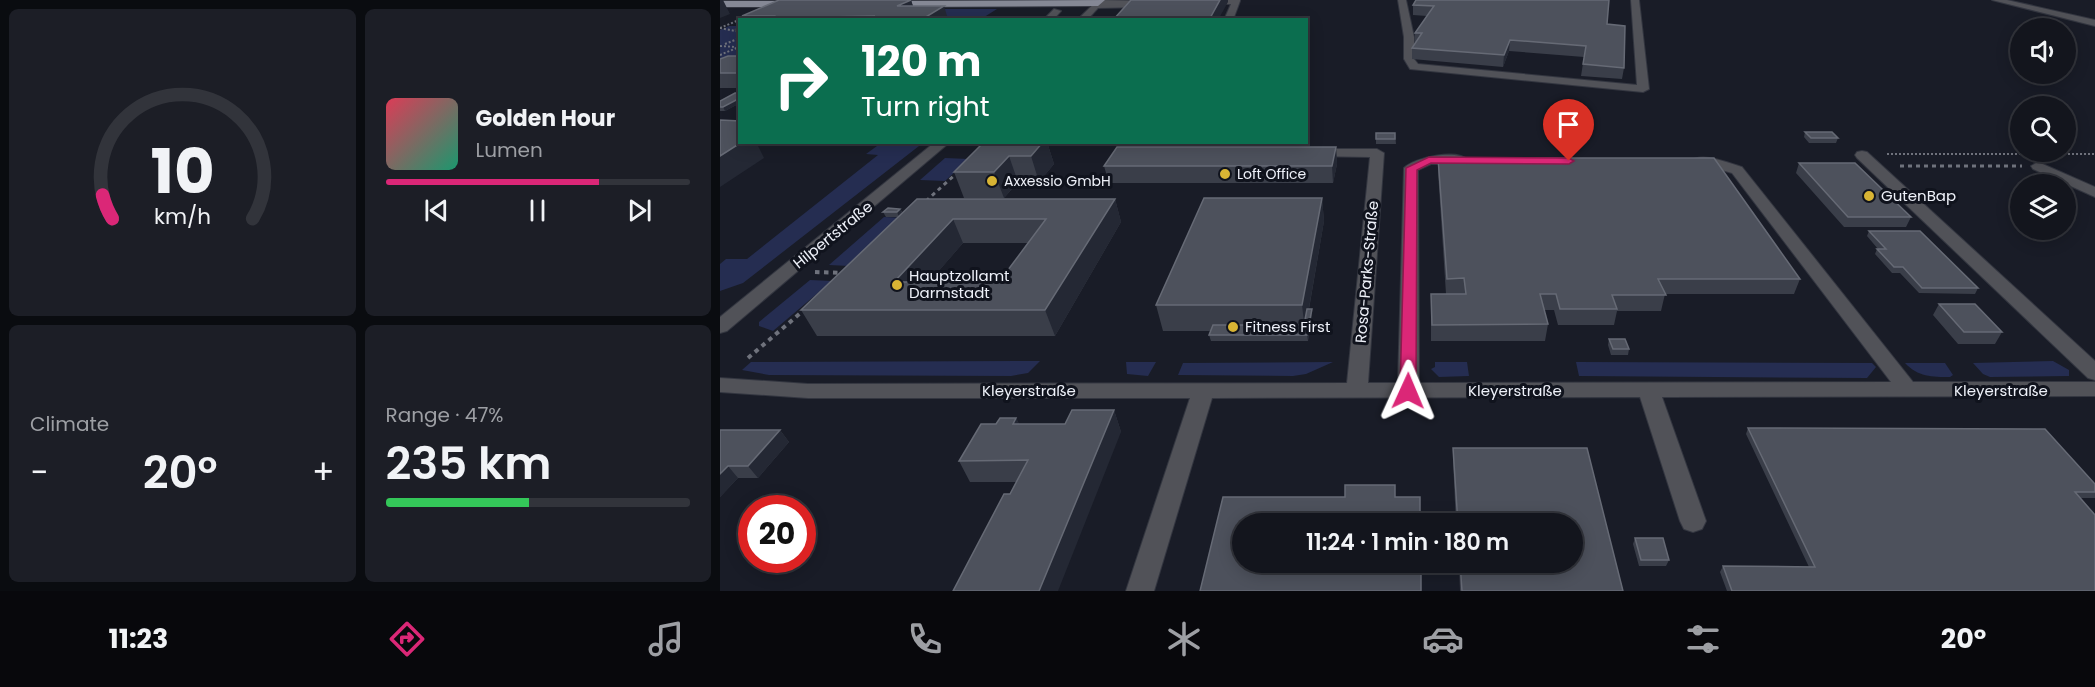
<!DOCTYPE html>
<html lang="en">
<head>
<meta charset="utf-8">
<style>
  :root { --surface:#13151d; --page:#1c1e26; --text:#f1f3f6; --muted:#9d9fa4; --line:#32343b; --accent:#db2777 }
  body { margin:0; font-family:Poppins,sans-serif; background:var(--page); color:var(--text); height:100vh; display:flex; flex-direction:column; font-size:22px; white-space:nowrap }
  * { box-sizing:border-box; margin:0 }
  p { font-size:20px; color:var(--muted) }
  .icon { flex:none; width:33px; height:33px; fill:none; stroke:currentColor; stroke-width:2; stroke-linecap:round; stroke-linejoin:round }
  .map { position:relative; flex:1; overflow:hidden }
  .details { display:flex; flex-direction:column; gap:9px; padding:9px; background:#0a0c10; width:720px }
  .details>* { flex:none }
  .guide { position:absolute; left:18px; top:18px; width:570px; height:126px; border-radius:0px; box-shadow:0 3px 15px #0003,0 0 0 2px var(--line); background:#0b6e4f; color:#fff; overflow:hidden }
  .controls { position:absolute; left:1290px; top:18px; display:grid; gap:12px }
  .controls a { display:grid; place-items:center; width:66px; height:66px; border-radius:50%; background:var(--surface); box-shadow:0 3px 15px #0003,0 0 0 2px var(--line); font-size:30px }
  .speed { position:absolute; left:18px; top:495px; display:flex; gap:12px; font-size:30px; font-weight:700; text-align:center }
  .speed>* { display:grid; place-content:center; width:78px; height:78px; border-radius:50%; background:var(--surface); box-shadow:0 3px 15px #0003,0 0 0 2px var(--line); line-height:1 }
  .speed .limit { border:9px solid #d22; background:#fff; color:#111 }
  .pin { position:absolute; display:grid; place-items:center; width:51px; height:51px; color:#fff; margin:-62px -26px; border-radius:50% 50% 50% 0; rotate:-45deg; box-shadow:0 0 6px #0007 }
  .pin .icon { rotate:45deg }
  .me { position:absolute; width:66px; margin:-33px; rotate:1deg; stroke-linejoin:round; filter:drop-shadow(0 0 4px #0008) }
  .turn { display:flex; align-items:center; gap:21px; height:126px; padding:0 24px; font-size:27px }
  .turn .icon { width:78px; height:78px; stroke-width:2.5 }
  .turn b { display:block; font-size:42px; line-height:51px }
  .big { font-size:45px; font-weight:600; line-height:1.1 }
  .details .card { flex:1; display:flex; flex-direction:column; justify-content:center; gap:9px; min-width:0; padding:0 21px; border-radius:9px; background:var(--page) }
  .details .dial { align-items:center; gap:0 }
  .dial svg { height:156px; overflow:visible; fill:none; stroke:var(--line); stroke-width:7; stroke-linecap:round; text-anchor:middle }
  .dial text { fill:var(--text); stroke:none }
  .song { display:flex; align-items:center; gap:18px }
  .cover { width:72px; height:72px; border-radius:9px; background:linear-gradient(135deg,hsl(350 70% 55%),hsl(160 70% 35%)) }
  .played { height:6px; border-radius:3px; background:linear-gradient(90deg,var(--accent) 70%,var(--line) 70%) }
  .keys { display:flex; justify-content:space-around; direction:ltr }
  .heat { display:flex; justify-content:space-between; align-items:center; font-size:33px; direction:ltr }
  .charge { height:9px; border-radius:4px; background:linear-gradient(90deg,#34c759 47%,var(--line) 0) }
  .details .tiles { flex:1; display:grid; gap:9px; grid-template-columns:repeat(2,1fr) }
  .trip { position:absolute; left:512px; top:513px; width:351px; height:60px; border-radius:30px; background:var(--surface); box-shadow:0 3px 15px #0003,0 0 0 2px var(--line); font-weight:600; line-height:60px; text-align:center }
  .tab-bar { display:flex; height:96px; justify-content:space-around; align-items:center; background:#08080c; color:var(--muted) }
  .tab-bar .icon { width:42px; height:42px }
  .tab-bar .on { color:var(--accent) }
  .tab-bar b { font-size:27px; color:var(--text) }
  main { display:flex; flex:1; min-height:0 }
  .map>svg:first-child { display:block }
  .green { fill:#252d51 }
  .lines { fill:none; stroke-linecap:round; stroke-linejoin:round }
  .minor-casing { stroke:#333640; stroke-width:2 }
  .major-casing { stroke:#333640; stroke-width:2 }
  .path-far2 { stroke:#6f727c; stroke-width:2; stroke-dasharray:2 2; stroke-linecap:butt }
  .path-far1 { stroke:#6f727c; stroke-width:3; stroke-dasharray:4 4; stroke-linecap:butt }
  .path { stroke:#6f727c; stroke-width:4; stroke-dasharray:4.5 4.5; stroke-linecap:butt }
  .minor { fill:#515258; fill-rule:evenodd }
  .major { fill:#858895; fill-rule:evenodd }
  .wall { fill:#3a3e49; fill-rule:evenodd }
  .shaded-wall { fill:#242834 }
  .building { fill:#4d515c; stroke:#666a75; stroke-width:1.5; fill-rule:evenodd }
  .route { fill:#db2777; stroke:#8e194d; stroke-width:1.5 }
  .poi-dot { fill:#d8b434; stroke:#10131d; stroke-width:2 }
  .labels { text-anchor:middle; stroke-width:6; stroke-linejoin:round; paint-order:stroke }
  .far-poi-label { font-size:14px; fill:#eef1f9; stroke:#10131d; text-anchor:start }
  .poi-label { font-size:15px; fill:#eef1f9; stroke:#10131d; text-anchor:start }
  .street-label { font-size:15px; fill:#eef1f9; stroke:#10131d }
</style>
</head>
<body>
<main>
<section class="details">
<div class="tiles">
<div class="card dial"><svg viewBox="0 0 100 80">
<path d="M14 69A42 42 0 1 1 86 69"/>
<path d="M14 69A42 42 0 0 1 9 57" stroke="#db2777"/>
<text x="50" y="56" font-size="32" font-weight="700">10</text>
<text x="50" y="72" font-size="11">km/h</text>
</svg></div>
<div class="card">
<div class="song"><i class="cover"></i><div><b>Golden Hour</b><p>Lumen</p></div></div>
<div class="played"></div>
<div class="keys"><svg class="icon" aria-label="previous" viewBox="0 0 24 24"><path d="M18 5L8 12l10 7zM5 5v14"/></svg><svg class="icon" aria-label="pause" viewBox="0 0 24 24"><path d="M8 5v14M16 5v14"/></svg><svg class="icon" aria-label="next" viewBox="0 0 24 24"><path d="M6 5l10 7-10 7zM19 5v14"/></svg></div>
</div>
<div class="card"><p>Climate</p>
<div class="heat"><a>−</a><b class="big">20°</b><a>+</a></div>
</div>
<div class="card"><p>Range · 47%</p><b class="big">235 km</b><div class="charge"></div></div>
</div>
</section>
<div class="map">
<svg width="1375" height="591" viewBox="0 0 1375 591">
  <rect width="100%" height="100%" fill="#191c27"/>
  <path class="green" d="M207,9H277L261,19L192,17Z
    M9,26H19V70L0,77V30Z
    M157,146H199L23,283L0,291V264L6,259H27L158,155L146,154Z
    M225,158L249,159L225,181L200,180Z
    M164,217L184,218L129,266L109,265Z
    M90,280L112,281L53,331L39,326V322Z
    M320,361L308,373L291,376L49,375L22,370L31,362Z
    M1333,361L1349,370V376L1270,377L1263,374L1253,363Z
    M406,362H436L428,376L407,374Z
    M613,362L586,374L573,376L458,375L463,363Z
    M715,362H747L749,376L719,377L711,369L715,367Z
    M856,362L1152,363L1156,367L1147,378L859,376Z
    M1185,363H1225L1233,375L1230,377C1212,377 1198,377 1185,363Z"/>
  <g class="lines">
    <defs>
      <path id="minor" d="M378,0L429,1L433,4L429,7L378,8L367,20H357Z
        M480,0H520V1L513,20H504L511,4H484Z
        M678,0H686L694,37V59L698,64L917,85L911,0H919L929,89L923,92L690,69L684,59V37Z
        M1272,0H1287L1375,20V26Z
        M334,9L341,11L333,20H323Z
        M215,142H230L7,331L0,333V317Z
        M593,149H657L664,153L648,383H678L684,168C695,157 737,149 748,160L741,164H711L698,170L699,383L1171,382L1012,173L988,166L971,165L969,162C981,151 1008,163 1022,167L1193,382H1375V396L942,397L986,521L982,529L973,532L964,529L960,521L920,397L492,398L434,591H406L470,398H88L0,392V378L88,384L627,383L650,157L588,156L586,153L588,150Z
        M1142,151L1147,152L1375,361V380L1368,378L1137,158L1135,155L1137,152Z
        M1318,162L1375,187V197L1313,169L1311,166Z"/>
      <path id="major" d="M385,0L378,6L170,7L166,4L170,1Z
        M0,1H76L80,4L76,7H0Z"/>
    </defs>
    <use href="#minor" class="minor-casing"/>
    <use href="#major" class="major-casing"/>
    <path class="path-far2" d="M0,28L19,20
      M0,28L20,32
      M5,44L20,38
      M0,46L16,47
      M0,55L19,47
      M1167,154H1306
      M1332,154H1375"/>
    <path class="path-far1" d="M1180,166H1302
      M206,201L238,172"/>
    <path class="path" d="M95,272L125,273
      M28,358L84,310"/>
    <use href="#minor" class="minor"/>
    <use href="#major" class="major"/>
  </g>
  <path class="wall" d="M191,0L193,6L228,19L24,20L22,16Z
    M696,0L887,24L904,68L902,79L861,76L864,57L789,51L783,67L692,59V48L695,43V33L707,16L693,15V5Z
    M20,27V40L14,29Z
    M20,56V88H0V59Z
    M20,93V103L5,111H0V101Z
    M1085,132L1118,138L1116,143H1089L1084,137Z
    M656,133H675L676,144H656Z
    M327,142L334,164L319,182H298L284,198H244L234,172Z
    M616,147L617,164L613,183H389L384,166Z
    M718,158L1080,279L1074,294H945L941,311H897L894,325H838L834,310H824L828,324L825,341H711V294H726L718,172Z
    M1079,163L1191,217L1186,227H1124L1076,173Z
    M602,198L604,221L589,309H592V314L588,341H491L489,335L491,331H443L436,305Z
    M395,199L401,222L335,336H97L81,310L178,217H166L163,212L180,209L183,213ZM243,243H308L279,282H209Z
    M1149,231L1258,288L1255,294L1199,293L1180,273H1172L1155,254L1157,249H1158L1147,236Z
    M1219,304L1282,332L1275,344H1238L1213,315Z
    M889,339L909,349L908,355H891L888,345Z
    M394,410L401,432L290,494L297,482H250L239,461L276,424L296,418L299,424H345Z
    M1028,428L1375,484V498H1361L1375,591H1007L1000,572L1003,566L1089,567L1026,434Z
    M0,430H60L69,442L38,478H18L0,497Z
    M733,448H867L903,591H740L739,562H852V524H736L733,460Z
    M915,538L949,560L946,566H919L913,544Z"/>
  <path class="shaded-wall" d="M0,0H3L10,14L0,18Z
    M191,0L195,13L177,6Z
    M500,0H508V2L498,20H489Z
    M224,6L228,19L227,20H201Z
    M790,40L789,51L783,67L784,55Z
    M20,98V103L5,111L3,107Z
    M22,142H36L44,158L0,187V156Z
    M323,142H327L334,164L319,182L311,156Z
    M616,147L617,164L613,183L612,166Z
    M289,156L298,182L284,198L274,172Z
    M602,198L604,221L585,331L582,305Z
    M395,199L401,222L335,336L325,310Z
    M180,209L183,214L179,217L177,212Z
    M233,219L243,243L187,308L174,282Z
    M592,309V314L588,341L587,335Z
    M394,410L401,432L338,591H319Z
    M296,418L306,439L293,424Z
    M60,430L69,442L38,478L28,466Z
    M8,466L18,478L0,497V474Z"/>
  <path class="building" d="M59,0H191L177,6H224L201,20H147L155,16L56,18L55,16H22Z
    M411,0H500L489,20H393Z
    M696,0H889L887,24L905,26L904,68L863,64L866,46L790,40L784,55L692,48L702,33H695L714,6L693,5Z
    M8,56H20V73H0V59Z
    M15,93H20V98L3,107H0V101Z
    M0,120L20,121V142H22L0,156Z
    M1085,132H1112L1118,138H1091Z
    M656,133H675V139H656Z
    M264,142H323L311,156H289L274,172H234Z
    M397,147H616L612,166H384Z
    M718,158H994L1080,279H938L946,295H892L897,309H840L836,294H820L828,324L712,325L711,294H746L744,278L727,279Z
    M1079,163H1135L1191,217H1128Z
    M484,198H602L582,305H436Z
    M197,199H395L325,310H81ZM233,219H326L279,282H174Z
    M168,208L180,209L177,212H163Z
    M1149,231H1200L1258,288H1202L1183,267H1174L1157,249H1166Z
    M1219,304H1255L1282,332H1244Z
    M587,309H592L587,335H489L493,325H584Z
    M889,339H905L909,349H893Z
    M352,410H394L319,591H233L284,494H290L308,460L239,461L261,424H276L280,418H296L293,424H345Z
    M1028,428L1325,429L1375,484V492H1355L1375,515V591H1012L1003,566L1095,567Z
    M0,430H60L28,466H8L0,474Z
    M733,448H867L903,591H742L740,562H852V524H738Z
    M625,485H675V497H700V524H522V562H701V591H480L503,497H625Z
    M915,538H943L949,560H921Z"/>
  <path class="route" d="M709,157L849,158L854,161L849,164L711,163L697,170L696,391L693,395H682L680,391L686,168Z"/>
  <g class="poi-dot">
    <circle cx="505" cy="174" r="6"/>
    <circle cx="272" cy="181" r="6"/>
    <circle cx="1149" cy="196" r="6"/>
    <circle cx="177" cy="285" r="6"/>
    <circle cx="513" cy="327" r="6"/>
  </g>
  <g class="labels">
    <g class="far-poi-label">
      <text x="517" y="179">Loft Office</text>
      <text x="284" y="186">Axxessio GmbH</text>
    </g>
    <g class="poi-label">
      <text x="1161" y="201">GutenBap</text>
      <text x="189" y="281">Hauptzollamt<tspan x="189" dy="17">Darmstadt</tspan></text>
      <text x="525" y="332">Fitness First</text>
    </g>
    <g class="street-label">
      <text transform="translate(113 235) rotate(-39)" y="5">Hilpertstraße</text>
      <text transform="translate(647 272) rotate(-85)" y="5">Rosa-Parks-Straße</text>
      <text x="309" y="396">Kleyerstraße</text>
      <text x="795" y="396">Kleyerstraße</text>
      <text x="1281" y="396">Kleyerstraße</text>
    </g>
  </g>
</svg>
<div class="controls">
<a><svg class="icon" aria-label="sound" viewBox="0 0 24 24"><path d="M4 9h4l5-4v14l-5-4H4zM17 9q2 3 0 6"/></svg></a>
<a><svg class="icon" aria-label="search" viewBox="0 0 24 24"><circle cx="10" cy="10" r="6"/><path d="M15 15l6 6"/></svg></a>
<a><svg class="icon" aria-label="layers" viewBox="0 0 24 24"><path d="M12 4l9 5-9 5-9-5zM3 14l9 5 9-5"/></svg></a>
</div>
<div class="speed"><div class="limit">20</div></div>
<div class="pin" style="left:849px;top:161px;background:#d93025"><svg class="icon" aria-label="arrive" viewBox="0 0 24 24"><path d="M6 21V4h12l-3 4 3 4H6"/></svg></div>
<svg class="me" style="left:688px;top:391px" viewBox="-20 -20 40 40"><path d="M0-17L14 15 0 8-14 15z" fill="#db2777" stroke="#fff" stroke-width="4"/></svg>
<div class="trip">11:24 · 1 min · 180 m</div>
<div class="guide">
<div class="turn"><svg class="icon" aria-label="right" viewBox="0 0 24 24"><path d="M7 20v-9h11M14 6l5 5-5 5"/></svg><div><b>120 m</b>Turn right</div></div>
</div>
</div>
</main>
<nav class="tab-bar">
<b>11:23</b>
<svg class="icon on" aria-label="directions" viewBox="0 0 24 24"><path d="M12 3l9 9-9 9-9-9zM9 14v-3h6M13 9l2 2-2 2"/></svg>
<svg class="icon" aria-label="music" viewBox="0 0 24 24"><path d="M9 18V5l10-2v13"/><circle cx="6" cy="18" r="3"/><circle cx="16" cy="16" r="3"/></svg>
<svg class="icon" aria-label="phone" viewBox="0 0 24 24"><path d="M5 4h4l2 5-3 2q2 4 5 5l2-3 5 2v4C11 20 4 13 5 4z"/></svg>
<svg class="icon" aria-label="climate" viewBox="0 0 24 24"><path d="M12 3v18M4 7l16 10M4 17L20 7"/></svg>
<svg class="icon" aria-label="car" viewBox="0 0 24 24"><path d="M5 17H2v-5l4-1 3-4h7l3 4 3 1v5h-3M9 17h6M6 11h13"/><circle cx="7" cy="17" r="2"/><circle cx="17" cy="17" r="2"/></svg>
<svg class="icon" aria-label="filters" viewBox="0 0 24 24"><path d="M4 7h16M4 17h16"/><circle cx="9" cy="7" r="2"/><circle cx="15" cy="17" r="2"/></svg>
<b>20°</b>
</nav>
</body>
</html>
